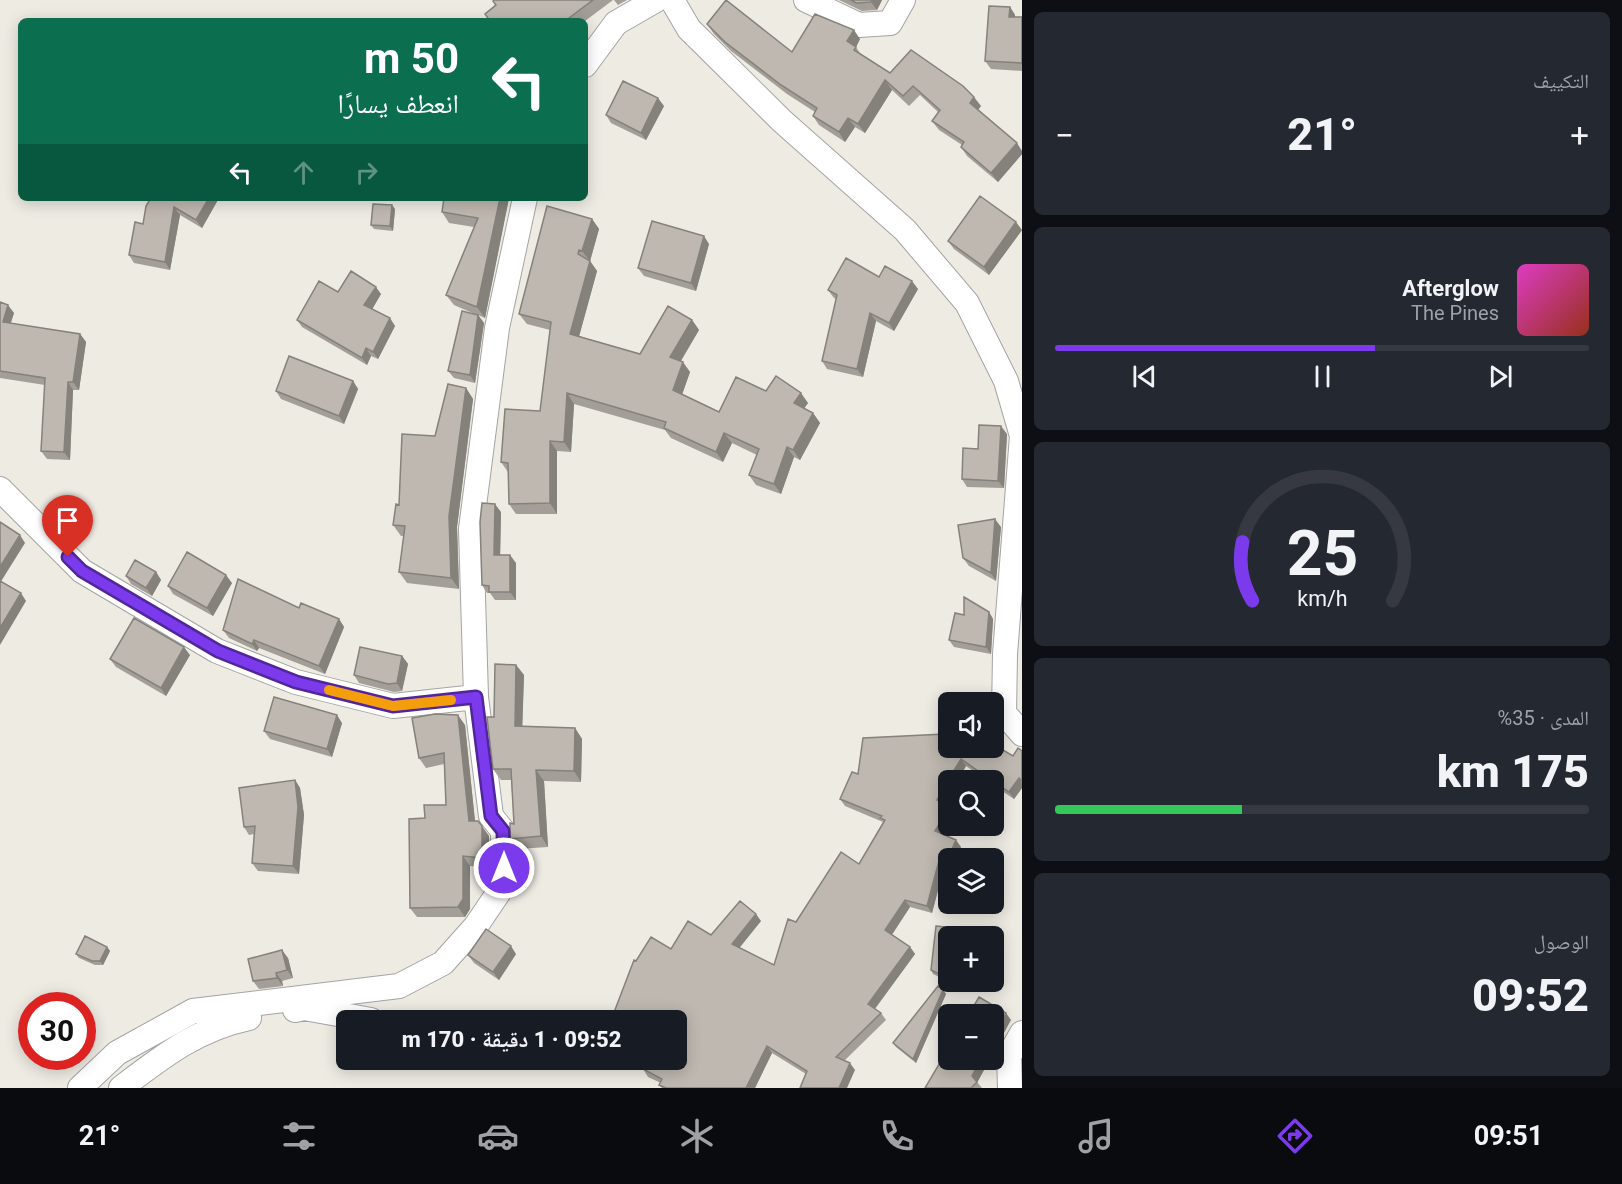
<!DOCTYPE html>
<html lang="ar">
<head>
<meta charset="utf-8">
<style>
  :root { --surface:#171b24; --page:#242831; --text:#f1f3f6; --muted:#9ea1a6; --line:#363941; --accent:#7c3aed }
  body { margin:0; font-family:Roboto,"Noto Naskh Arabic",sans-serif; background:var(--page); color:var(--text); direction:rtl; height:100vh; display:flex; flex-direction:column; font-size:22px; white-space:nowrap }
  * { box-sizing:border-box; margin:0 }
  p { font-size:20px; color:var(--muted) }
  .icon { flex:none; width:33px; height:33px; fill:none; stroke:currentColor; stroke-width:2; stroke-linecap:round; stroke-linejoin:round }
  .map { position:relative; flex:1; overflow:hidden; direction:ltr }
  .details { display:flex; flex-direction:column; gap:12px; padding:12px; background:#0d0f14; width:600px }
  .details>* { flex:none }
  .banner { position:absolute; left:18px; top:18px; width:570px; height:183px; border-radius:9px; box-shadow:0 3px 15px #0003; direction:rtl; background:#0b6e4f; color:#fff; overflow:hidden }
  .buttons { position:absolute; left:938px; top:692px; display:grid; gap:12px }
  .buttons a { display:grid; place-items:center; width:66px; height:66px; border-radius:9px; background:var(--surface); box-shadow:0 3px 15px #0003; font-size:30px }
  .speed { position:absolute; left:18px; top:992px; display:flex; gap:12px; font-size:30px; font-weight:700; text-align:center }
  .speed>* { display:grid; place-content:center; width:78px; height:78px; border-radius:50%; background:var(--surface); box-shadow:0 3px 15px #0003; line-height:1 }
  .speed .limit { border:9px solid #d22; background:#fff; color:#111 }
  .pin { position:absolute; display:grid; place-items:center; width:51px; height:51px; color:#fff; margin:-62px -26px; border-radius:50% 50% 50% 0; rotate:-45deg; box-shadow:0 0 6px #0007 }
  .pin .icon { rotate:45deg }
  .me { position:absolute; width:66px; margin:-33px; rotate:0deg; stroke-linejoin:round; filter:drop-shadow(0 0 4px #0008) }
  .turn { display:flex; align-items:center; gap:21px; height:126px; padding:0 30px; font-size:27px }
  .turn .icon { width:78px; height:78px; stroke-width:2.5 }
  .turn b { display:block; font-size:42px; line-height:51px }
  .lanes { display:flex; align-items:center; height:57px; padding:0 30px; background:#0003; justify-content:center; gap:30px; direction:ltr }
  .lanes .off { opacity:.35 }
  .big { font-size:45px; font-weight:800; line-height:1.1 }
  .details .tile { flex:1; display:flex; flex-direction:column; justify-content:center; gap:9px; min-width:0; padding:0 21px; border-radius:9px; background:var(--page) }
  .details .dial { align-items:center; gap:0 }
  .dial svg { height:156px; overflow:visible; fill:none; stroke:var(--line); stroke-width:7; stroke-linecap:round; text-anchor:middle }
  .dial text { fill:var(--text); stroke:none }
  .song { display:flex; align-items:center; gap:18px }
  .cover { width:72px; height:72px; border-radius:9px; background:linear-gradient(135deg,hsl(310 70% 55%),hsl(10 70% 35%)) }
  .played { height:6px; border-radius:3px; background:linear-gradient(90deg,var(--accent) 60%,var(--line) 60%) }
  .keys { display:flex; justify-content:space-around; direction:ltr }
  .heat { display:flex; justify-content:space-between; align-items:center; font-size:33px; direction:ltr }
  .charge { height:9px; border-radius:4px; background:linear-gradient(90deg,#34c759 35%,var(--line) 0) }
  .trip { position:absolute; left:336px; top:1010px; width:351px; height:60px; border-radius:9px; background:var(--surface); box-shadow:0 3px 15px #0003; font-weight:800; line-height:60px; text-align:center; direction:rtl }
  .dock { display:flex; height:96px; justify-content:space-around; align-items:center; background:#090b0e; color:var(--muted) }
  .dock .icon { width:42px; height:42px }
  .dock .current { color:var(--accent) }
  .dock b { font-size:27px; color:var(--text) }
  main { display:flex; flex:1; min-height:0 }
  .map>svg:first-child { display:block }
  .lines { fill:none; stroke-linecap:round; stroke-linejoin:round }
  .minor-casing { stroke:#a4a4a4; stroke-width:26 }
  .minor { stroke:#fff; stroke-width:24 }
  .wall { fill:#a39e97 }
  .shaded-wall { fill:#85817b }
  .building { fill:#beb8b0; stroke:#85817b; stroke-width:1.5 }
  .route-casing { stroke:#51269a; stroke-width:15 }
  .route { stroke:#7c3aed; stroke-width:10 }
  .slow { stroke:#f59e0b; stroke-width:10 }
</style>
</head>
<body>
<main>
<section class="details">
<div class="tile"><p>التكييف</p>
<div class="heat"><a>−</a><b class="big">21°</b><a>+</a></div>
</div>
<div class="tile">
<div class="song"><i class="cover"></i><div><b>Afterglow</b><p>The Pines</p></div></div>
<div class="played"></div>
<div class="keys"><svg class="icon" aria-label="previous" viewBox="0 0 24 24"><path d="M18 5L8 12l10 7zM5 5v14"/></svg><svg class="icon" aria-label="pause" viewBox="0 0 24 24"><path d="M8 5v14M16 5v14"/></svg><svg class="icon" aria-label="next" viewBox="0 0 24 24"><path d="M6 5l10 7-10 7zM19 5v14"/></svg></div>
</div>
<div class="tile dial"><svg viewBox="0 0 100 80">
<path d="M14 69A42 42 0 1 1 86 69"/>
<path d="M14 69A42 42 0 0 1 9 39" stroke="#7c3aed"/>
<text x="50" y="56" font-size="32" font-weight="700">25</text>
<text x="50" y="72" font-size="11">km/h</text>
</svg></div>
<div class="tile"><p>المدى · 35%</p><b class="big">175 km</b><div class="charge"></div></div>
<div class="tile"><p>الوصول</p><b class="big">09:52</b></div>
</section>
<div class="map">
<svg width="1022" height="1088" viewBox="0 0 1022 1088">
  <rect width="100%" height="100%" fill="#eeebe3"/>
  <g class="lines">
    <defs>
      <path id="minor" d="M672,0L689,29L782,121L905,230L967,303L1006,381L1022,436L1005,654L1004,713L1022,734
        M806,0L859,25L890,23L903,0
        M585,65L616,23L656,0
        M0,489L82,571L217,651L296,682L393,706L476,697
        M295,1010L304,1008L371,1020
        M80,1088L117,1053L193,1011L399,986L443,963L476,926L503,886V831L491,816L476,697L471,529L497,328L525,198
        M121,1088C163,1056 197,1029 249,1018
        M1010,1088L1009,1056L1022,1033"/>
    </defs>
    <use href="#minor" class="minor-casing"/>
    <use href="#minor" class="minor"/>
  </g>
  <path class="wall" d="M494,0H613L585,21H490L485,14L495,5L493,1Z
    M614,0H627L618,5Z
    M839,0H882L877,10L862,11Z
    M1010,7L1015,15V17H1022V71L991,69L985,61Z
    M707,24L792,52L860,39L856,47L861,55L890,73L981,106L978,110L1022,151V154L998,182L967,156L961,147L962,145L939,130L932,121L938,112L920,95L909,106L892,90L865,133L855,127L845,142L819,125L813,116L815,112L787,94L731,51L714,34Z
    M664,106L646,140L611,123L606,115Z
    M151,198H219L202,228L180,215L170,270L134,263L129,255L143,224Z
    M444,198H509L485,318L478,315L484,323L475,383L454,378L448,371L477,315L454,305L446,295L474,227L449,223L442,212Z
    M395,209L393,231L374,229L371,225Z
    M592,219L599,229L590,261L597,271L579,336L640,354L692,320L699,330L681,361L690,372L682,395L719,412L766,391L808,403L804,408L813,413L820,423L800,460L794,457L781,494L756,485L749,475L757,455L732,443L723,462L671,438L665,430L574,404L571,452L557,451V514H516L509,504L508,472L501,462L540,411L550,330L527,324L519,314Z
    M1022,230L989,275L954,249L948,241Z
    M709,244L696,291L644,276L638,268Z
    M879,277L918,289L894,331L876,321L863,377L827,369L822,361L836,299L834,298L828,290Z
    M338,292L381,294L372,309L395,326L378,359L371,356L367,365L302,327L297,320Z
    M0,302L14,313L11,323L80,334L86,342L79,390H73L70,460L47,459L41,451L45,385L0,378Z
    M353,381L358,389L344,424L281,399L276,391Z
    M466,388L473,399L457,527L459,589L407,583L399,572L404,536H401L393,525L435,436Z
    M1007,434L1004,488L967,487L962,479L978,449Z
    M501,512L500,555L516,563V600H495L490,593H487L482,585Z
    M1001,527L996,581L969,566L963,558Z
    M156,572L161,580L152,596L131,584L126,576Z
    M232,583L213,616L173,594L168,586Z
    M299,608L339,619L344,627L325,674L259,648L257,651L229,638L223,630Z
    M989,612L993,619L991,654L954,647L949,640L964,615Z
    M190,655L166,696L116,667L110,659Z
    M402,656L408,664L402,691L394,692L359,683L354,675Z
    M516,665L524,675L522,727L575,728L582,739L581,782L544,781L548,847L517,849L510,839L514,824L511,780H501L493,769L494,717Z
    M342,723L332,757L270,739L264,731Z
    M465,725L475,821L489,836V868L470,866V909L465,917H417L410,908L425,818L446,805L444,764L426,768L419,758Z
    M997,745V746L1013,756L1022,751V788L1014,799L993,785V780H986L966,766L944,804L948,806V824L942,834L961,847L948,858V865L945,864L932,913L910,907L892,935L910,947L915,954L875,1009L881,1013L886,1020L844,1061L855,1070L806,1074L772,1053L755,1088H662L659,1085L661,1083L648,1077L643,1069L646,1062L636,1059H676V1020H617L613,1015L636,961L711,935L761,921L739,947L774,965L796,922L859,864L883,822L845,806L840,799L858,774Z
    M295,780L300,788L304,815L299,874L258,871L252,863L254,834L249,835L244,827Z
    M936,926L962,929L965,933L964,936H948V981L933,974L931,970Z
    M107,947L110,951L103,965H95L79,958L76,954Z
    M516,954L499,980L474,963L468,955Z
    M288,958L293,978L282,981L283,986L259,989L253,981Z
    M943,990L946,994L916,1063L896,1047L893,1043Z
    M948,1059H990L977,1082L982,1088H925Z"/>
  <path class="shaded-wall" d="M872,0H882L877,10L871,2Z
    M1010,7L1015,15V24L1009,17Z
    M854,30L860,39L854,51L847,41Z
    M885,80L892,90L865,133L858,124Z
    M974,97L981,106L976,112L970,103Z
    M658,98L664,106L646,140L641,133Z
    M848,118L855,127L845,142L839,132Z
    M1017,143L1022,151V154L998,182L991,173Z
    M209,198H219L202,228L196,220Z
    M500,198H509L485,318L477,307Z
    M392,205L395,209L393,231L390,226Z
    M174,207L180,215L170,270L165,262Z
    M592,219L599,229L590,261L597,271L577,344L570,334L590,261L582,251Z
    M1016,222L1022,230L989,275L984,267Z
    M704,236L709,244L696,291L691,283Z
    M912,281L918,289L894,331L889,323Z
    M376,287L381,294L370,313L364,305Z
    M8,305L14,313L8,330L3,322Z
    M870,313L876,321L863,377L857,369Z
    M478,315L484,323L475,383L470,375Z
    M390,318L395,326L378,359L373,352Z
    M692,320L699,330L677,367L670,357Z
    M80,334L86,342L79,390L73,382Z
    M366,348L371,356L367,365L362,358Z
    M683,362L690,372L680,400L673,390Z
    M353,381L358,389L344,424L339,416Z
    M68,382L73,390L70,460L64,452Z
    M466,388L473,399L457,527L459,589L451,578L449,516Z
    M567,393L574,404L571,452L564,442Z
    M801,393L808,403L801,413L794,403Z
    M813,413L820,423L800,460L793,450Z
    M1001,426L1007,434L1004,488L998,481Z
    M724,433L732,443L723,462L716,452Z
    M550,441L557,451V514L550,503Z
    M787,447L794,457L781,494L774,484Z
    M495,504L501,512L500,563L494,555Z
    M995,519L1001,527L996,581L991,573Z
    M20,535L25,543L0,583V567Z
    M510,555L516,563V600L510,592Z
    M156,572L161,580L152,596L146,588Z
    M226,575L232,583L213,616L207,608Z
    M21,593L26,601L0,645V628Z
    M989,612L993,619L991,654L986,647Z
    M339,619L344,627L325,674L319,666Z
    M254,640L259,648L257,651L252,644Z
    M184,647L190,655L166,696L161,688Z
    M402,656L408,664L402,691L397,683Z
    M516,665L524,675L522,737L515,726Z
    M337,715L342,723L332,757L327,749Z
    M458,715L465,725L476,831L469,821Z
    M575,728L582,739L581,782L574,771Z
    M961,759L966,766L958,780H949Z
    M536,770L544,781L548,847L541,836Z
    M1019,778L1022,783V788L1014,799L1009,792Z
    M295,780L300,788L304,815L299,874L293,866Z
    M948,781V797L942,807L937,800Z
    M948,809V824L940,838L935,831Z
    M482,826L489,836V868L482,858Z
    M956,840L961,847L956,858H948V862L947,860Z
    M463,856L470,866V909L465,917L458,907Z
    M940,857L945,864L932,913L927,906Z
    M905,900L910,907L890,937L885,930Z
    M756,914L761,921L737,951L732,944Z
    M962,929L965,933L964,936H961Z
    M511,946L516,954L499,980L493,972Z
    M107,947L110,951L103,965L100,961Z
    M910,947L915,954L873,1011L868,1004Z
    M282,950L288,958L293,978L287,970Z
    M276,973L282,981L283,986L277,978Z
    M943,990L946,994L916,1063L913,1059Z
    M1006,1013L1011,1020L993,1053V1037Z
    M767,1046L772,1053L755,1088H746Z
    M981,1059H990L977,1083L972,1076Z
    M850,1063L855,1070L847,1088H839Z"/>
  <path class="building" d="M494,0H593L565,21H556L555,20L553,21H490L485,14L496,5L493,1Z
    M726,0L792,52L815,14L854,30L847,41L856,47L854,50L890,73L911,50L963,86L974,97L970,103L1017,143L991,173L961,147L964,142L932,121L940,110L913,86L903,96L885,80L858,124L848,118L839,132L813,116L817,108L781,85L725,42L707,24Z
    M851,0H872L871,2L856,3Z
    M989,6L1010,7L1009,17H1022V63L985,61Z
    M623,81L658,98L641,133L606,115Z
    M980,196L1016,222L984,267L948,241Z
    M151,198H209L196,220L174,207L165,262L129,255L135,222L143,224L146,206Z
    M444,198H500L477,307L446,295L478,218L442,212Z
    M373,204L392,205L390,226L371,225Z
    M547,206L592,219L582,251L579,250L578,254L590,261L570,334L640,354L668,306L692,320L670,357L683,362L673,390L719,412L736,377L766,391L776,376L801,393L794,403L813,413L793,450L787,447L774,484L749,475L759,449L724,433L716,452L664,428L666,422L567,393L564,442L550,441V503L509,504L508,463L501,462L505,409L540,411L551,322L519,314Z
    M652,221L704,236L691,283L638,268Z
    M846,258L879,277L885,266L912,281L889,323L870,313L857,369L822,361L837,295L828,290Z
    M351,271L376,287L364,305L390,318L373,352L366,348L362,358L297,320L319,281L338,292Z
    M0,302L8,305L3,322L80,334L73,382H68L64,452L41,451L45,378L0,371Z
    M462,311L478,315L470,375L448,371Z
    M289,356L353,381L339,416L276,391Z
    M448,384L466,388L449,516L451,578L399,572L405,526L393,525L396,504L399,505L402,434L435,436Z
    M979,425L1001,426L998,481L962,479L963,448L978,449Z
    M482,503L495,504L494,555H510V592H489V586L482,585L480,522Z
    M995,519L991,573L963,558L958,525Z
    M0,522L20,535L0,567Z
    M187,552L226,575L207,608L168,586Z
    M135,560L156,572L146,588L126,576Z
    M238,579L299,608L301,603L339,619L319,666L254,640L252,644L223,630Z
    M0,581L21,593L0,628Z
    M964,597L989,612L986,647L949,640L955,613L964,615Z
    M134,618L184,647L161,688L110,659Z
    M360,647L402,656L397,683L388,684L354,675Z
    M495,664L516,665L515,726L575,728L574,771L536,770L541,836L510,839V823L514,824L511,769H493L487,717H494Z
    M274,697L337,715L327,749L264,731Z
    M435,714L458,715L469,821H478L482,826V858L463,856V899L458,907L410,908L409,819L425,818L424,805H446L444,753L419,758L412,718Z
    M948,730V747H993V744L1013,756L1018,748L1022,751V781L1019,778L1009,792L993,781V780H991L961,759L948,780L937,800L948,806V809L935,831L956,840L947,860L940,857L927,906L905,900L885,930L910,947L868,1004L881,1013L836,1057L850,1063L839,1088H800L807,1071L767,1046L746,1088H666L659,1085L662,1079L643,1069L648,1059H676V1020H628L613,1015L634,960L636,961L651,937L671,949L688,921L711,935L740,901L756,914L732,944L774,965L788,919L796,922L841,852L859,864L885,820L880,818L882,816L840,799L852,772L858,774L863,738L945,734Z
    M295,780L298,807L293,866L252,863L255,826L244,827L239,788Z
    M936,926L962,929L961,936H948V978L931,970Z
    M486,929L511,946L493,972L468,955Z
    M85,936L107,947L100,961H92L76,954Z
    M282,950L287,970L276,973L277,978L253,981L248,959Z
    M938,986L943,990L913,1059L893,1043Z
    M979,997L1006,1013L993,1037V1014H969Z
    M948,1049V1059H981L972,1076L977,1082L971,1088H925Z"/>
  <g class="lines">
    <defs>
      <path id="route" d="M68,557L82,571L218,651L296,682L393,706L476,697L491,816L503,831L504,868"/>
    </defs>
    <use href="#route" class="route-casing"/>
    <use href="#route" class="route"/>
    <path class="slow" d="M329,690L393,706L451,700"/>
  </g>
</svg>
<div class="buttons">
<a><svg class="icon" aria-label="sound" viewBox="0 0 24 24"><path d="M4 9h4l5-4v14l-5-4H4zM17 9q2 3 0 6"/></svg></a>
<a><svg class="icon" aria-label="search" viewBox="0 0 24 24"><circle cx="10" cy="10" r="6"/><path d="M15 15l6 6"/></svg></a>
<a><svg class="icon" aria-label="layers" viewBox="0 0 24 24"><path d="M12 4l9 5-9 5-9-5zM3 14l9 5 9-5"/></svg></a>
<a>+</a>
<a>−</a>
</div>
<div class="speed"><div class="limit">30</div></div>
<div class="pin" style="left:68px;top:557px;background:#d93025"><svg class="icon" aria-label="arrive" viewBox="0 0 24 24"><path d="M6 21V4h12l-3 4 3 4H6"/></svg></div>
<svg class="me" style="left:504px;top:868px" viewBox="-20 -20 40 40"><circle r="17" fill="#7c3aed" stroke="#fff" stroke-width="3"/><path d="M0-11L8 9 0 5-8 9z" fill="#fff"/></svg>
<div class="trip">09:52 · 1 دقيقة · 170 m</div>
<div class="banner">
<div class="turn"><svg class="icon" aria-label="left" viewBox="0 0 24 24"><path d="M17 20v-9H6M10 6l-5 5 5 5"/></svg><div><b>50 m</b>انعطف يسارًا</div></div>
<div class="lanes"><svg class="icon" aria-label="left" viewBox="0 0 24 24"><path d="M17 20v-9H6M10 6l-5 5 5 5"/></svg><svg class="icon off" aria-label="ahead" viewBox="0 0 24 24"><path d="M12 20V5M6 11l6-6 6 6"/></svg><svg class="icon off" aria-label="right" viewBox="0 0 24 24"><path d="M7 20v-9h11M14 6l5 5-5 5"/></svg></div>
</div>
</div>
</main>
<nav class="dock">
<b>09:51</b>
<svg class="icon current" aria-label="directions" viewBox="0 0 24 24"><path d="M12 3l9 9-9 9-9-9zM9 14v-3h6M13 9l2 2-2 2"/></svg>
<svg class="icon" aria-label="music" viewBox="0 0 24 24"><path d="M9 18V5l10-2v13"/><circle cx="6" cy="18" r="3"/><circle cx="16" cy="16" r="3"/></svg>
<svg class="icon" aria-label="phone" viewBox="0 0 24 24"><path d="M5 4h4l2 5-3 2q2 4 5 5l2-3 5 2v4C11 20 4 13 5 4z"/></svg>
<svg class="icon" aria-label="climate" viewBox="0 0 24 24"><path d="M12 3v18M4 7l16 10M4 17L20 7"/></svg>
<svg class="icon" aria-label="car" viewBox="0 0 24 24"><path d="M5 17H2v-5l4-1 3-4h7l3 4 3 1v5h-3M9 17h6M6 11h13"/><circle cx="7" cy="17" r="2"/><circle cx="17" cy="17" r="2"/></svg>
<svg class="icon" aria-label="filters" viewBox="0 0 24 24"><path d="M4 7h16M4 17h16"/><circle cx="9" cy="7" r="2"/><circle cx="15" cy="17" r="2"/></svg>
<b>21°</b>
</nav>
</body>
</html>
